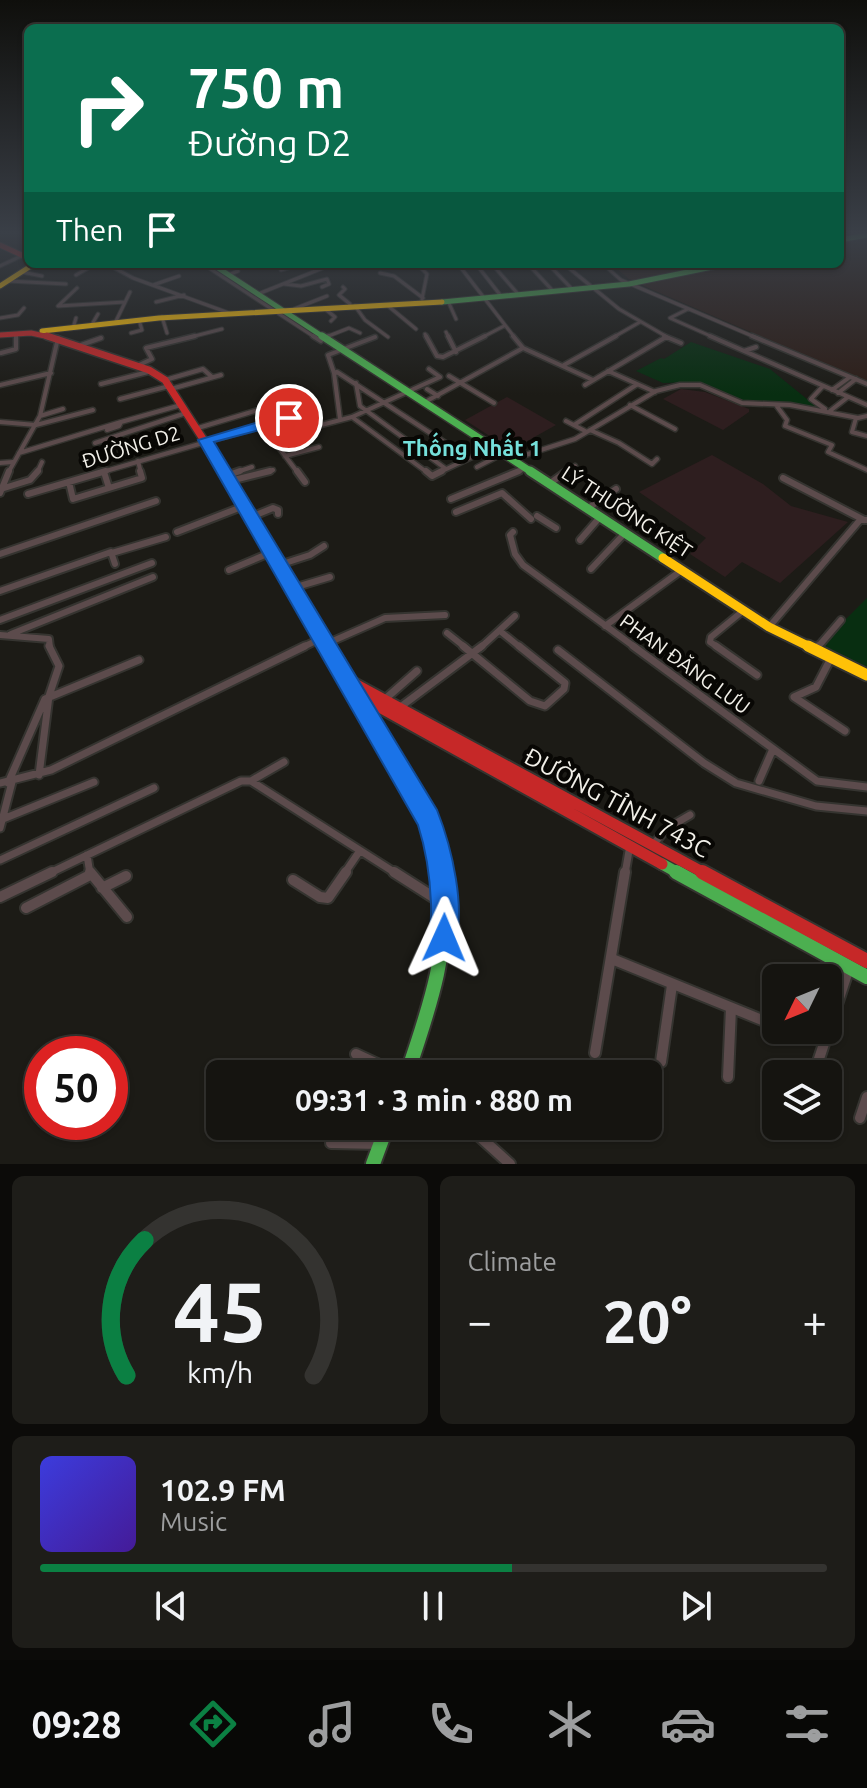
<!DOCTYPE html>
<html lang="en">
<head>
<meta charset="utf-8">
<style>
  :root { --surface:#151410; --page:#1e1d19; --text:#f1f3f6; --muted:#9d9e9f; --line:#343330; --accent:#0b8043 }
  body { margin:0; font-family:Ubuntu,sans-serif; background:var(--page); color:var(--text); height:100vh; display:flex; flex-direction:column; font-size:30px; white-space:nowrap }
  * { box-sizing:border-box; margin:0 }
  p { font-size:26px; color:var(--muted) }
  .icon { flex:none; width:44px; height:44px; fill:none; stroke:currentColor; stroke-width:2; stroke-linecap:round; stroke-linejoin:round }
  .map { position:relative; height:1164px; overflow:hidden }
  .drawer { display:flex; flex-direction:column; gap:12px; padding:12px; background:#0c0b09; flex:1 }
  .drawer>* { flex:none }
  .banner { position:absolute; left:24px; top:24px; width:820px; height:244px; border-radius:12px; box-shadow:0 2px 6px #0004,0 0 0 2px var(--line); background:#0b6e4f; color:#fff; overflow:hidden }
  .needle { width:52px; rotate:227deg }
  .fabs { position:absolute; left:762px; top:964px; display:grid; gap:16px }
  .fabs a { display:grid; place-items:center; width:80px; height:80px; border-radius:12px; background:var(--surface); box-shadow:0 2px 6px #0004,0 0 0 2px var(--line); font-size:40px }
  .speed { position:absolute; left:24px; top:1036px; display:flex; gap:16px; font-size:40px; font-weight:700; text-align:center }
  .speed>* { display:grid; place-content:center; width:104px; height:104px; border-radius:50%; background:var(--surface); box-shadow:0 2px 6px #0004,0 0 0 2px var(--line); line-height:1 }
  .speed .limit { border:12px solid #d22; background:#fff; color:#111 }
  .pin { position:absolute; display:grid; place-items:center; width:68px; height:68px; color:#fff; margin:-34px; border:4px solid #fff; border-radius:50%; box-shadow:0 2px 8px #0007 }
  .me { position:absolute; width:88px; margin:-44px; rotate:1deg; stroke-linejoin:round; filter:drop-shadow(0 0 6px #0008) }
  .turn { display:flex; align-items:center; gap:28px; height:168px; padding:0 32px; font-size:36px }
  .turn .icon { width:104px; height:104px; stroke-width:2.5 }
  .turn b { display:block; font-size:56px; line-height:68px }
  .then { display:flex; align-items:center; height:76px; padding:0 32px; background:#0003; gap:16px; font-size:30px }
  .big { font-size:60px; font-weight:700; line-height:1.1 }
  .drawer .card { flex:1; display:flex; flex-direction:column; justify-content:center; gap:12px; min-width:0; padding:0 28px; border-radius:12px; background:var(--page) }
  .drawer .dial { align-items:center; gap:0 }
  .dial svg { height:208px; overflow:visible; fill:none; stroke:var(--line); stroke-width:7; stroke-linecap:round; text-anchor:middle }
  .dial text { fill:var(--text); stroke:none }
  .song { display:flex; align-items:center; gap:24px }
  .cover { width:96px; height:96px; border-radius:12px; background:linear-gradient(135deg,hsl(240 70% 55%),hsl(260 70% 35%)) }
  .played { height:8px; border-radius:4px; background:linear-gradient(90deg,var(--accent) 60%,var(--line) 60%) }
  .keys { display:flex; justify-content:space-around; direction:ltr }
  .heat { display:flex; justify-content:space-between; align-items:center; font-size:44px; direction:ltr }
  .drawer .tiles { flex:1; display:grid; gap:12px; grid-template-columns:1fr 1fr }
  .card:last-child { grid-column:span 2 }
  .trip { position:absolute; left:206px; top:1060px; width:456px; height:80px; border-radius:12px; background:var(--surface); box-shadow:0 2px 6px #0004,0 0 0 2px var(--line); font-weight:700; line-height:80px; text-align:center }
  .dock { display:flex; height:128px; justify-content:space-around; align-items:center; background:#080806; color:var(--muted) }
  .dock .icon { width:56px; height:56px }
  .dock .selected { color:var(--accent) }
  .dock b { font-size:36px; color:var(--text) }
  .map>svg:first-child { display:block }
  .industrial { fill:#2d1e18 }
  .education { fill:#2e1e1f }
  .green { fill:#082e11 }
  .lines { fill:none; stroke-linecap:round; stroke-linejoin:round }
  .street-far4-casing { stroke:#353430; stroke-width:5 }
  .street-far3-casing { stroke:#353430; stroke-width:7 }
  .street-far2-casing { stroke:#353430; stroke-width:10 }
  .street-far1-casing { stroke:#353430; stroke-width:11 }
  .street-casing { stroke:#353430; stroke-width:14 }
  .fast-far4-casing { stroke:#353430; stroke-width:7 }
  .fast-far3-casing { stroke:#353430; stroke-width:10 }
  .fast-far2-casing { stroke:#353430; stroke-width:13 }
  .fast-far1-casing { stroke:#353430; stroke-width:15 }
  .fast-casing { stroke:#353430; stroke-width:18 }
  .slow-far2-casing { stroke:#353430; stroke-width:7 }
  .slow-far1-casing { stroke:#353430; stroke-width:13 }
  .slow-casing { stroke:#353430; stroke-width:15 }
  .jam-far4-casing { stroke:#353430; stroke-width:7 }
  .jam-far3-casing { stroke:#353430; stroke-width:10 }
  .jam-far2-casing { stroke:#353430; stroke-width:13 }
  .jam-far1-casing { stroke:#353430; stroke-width:15 }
  .jam-casing { stroke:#353430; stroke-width:18 }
  .street-far4 { stroke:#5c4b4c; stroke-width:3 }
  .street-far3 { stroke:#5c4b4c; stroke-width:4 }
  .street-far2 { stroke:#5c4b4c; stroke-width:6 }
  .street-far1 { stroke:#5c4b4c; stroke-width:7 }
  .street { stroke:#5c4b4c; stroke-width:10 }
  .fast-far4 { stroke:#4caf50; stroke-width:5 }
  .fast-far3 { stroke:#4caf50; stroke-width:7 }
  .fast-far2 { stroke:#4caf50; stroke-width:9 }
  .fast-far1 { stroke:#4caf50; stroke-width:11 }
  .fast { stroke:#4caf50; stroke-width:14 }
  .slow-far2 { stroke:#ffc107; stroke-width:5 }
  .slow-far1 { stroke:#ffc107; stroke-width:9 }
  .slow { stroke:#ffc107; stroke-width:11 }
  .jam-far4 { stroke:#c62828; stroke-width:5 }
  .jam-far3 { stroke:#c62828; stroke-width:7 }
  .jam-far2 { stroke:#c62828; stroke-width:9 }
  .jam-far1 { stroke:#c62828; stroke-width:11 }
  .jam { stroke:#c62828; stroke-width:14 }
  .route { fill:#1a73e8; stroke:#114b97; stroke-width:2 }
  .labels { text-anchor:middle; stroke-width:8; stroke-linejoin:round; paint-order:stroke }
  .street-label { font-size:20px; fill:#f2f0e9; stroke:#080704 }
  .neighbourhood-label { font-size:22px; font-weight:bold; fill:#75e0db; stroke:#080704 }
  .near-street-label { font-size:24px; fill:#f2f0e9; stroke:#080704 }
</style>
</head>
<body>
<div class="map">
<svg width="867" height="1164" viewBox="0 0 867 1164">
  <rect width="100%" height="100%" fill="#1c1b16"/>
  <path class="industrial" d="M840,232H867V382L653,290L629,279L611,264H840Z"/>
  <path class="education" d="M681,389L705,392L749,409V412L723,430L663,399Z
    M507,397L556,425L511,450L465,420Z
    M712,455L763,484L791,506L848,522L780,583L742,562L725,577L690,554L706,538L639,492Z"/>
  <path class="green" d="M691,342L770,369L818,408L743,402L696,382L663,383L636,371L661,358L664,359Z
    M867,598V667L820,645Z"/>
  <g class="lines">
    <defs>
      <path id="street-far4" d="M17,232H21
        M107,264L133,278L229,313
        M203,264L316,338
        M417,264L427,274L422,299
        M458,264L515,338
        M476,264L501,296
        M492,264L518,294
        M528,264L553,291
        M548,264L572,289
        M564,264L619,309L669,338
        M603,264L621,280L757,338
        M0,266L28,253
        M113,266L128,264
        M281,270L301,264
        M22,272L42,276
        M380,273L394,276L423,298
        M76,275L95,264
        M228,275L238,271
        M8,281L66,284
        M284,284L301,286L327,279L329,284L322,287
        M153,285L179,276
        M343,287L345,289L339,295L350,304L349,307
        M77,288L58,306L125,302
        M258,294L333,264
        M448,301L456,319
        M156,302L184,295
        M387,305L416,329
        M355,306L365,320L388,337
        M324,308L335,317L331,321
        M294,309L327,296
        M688,309L670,318L715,338
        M162,317L167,333
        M0,318L18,315L24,308
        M115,323L130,292
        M91,326L98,314
        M73,328L76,318
        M446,332L449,338
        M131,333L142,330L139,320
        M16,334V338
        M425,334L427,338
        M326,337L349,328L360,333
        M187,338L222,329
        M481,338L504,326
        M612,338L640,322"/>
      <path id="street-far3" d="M313,336L321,341
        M426,336L437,356L443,357L485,336
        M448,336L456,352
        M513,336L523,348L593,380
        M664,336L681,343
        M710,336L867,405
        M752,336L867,384
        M326,337L329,336
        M81,345L101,338
        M744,351L756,347
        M1,353L16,349V336
        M139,365L152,359L146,348L195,336
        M564,365L616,336
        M608,371L655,392
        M334,373L328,355L375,337
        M449,376L494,403
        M165,380L203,369L212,377
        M356,383L360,406L446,469
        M101,384L152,371
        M0,385L51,373
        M585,385L666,337
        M823,386L811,399L825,409
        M171,389L221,375
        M427,389L438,396
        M832,390L850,377
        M838,393L856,379
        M120,399L169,386
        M425,402L523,348
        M630,405L675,429
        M776,405L787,420L785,426L832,445L828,452L867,470
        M830,411L848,397
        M40,416L63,409
        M352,417L428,473
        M856,418L852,432L867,436
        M340,419L334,373L337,372L467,457
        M566,421L587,432
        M0,422L36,425L93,410
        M574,425L636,385
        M198,428L275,405
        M107,430L119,426L121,422L181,405
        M590,430L619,443L652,464L657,459
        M273,433L280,449L298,473
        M275,437L352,417L440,377L429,369
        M95,443L186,413
        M19,453L121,422
        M285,456L319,447
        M513,459L575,439L656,391L680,385H700L742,403L790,405L858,418L867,416
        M138,461L141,473
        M0,463L13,462
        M477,467L504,453
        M8,473L40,416L58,338
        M37,473L42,462
        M99,473L289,418
        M234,473L252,467
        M264,473L273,470
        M438,473L493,447
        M514,473L527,468
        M565,473L575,466"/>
      <path id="street-far2" d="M297,471L305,482
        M426,471L432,476L442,471
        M104,472L109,488L142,478L140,471
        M226,476L240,471
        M783,478L864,520
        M230,481L270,471
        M69,482L73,499L109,488
        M549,484L567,471
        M1,489L30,480L38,471
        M0,493L9,471
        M28,494L106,471
        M451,499L519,471
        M587,509L616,489
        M456,512L502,493L531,519
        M537,516L556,528
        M251,517L273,508L278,510V514
        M177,532L244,506
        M513,532L510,535L515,554L523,565L636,648
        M580,540L600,517
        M112,553L166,537
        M0,554L156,501
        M279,565L310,555L324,546
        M591,569L625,533
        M229,570L272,552
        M293,588L330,577
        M0,591L111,552L115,564
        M0,620L152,563
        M605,626L682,570
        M769,627L860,520H867
        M500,631L521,648
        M447,633L466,648
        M11,634L153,577
        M0,635L49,639L50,648
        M326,644L385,618L445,615
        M301,648L322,638
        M480,648L515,616
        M719,648L710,642L711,637L744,610
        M817,648L841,620"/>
      <path id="street-far1" d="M463,646L530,701L545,706L564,689L565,683L519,646
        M633,646L817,781L867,787
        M716,646L757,675
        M558,650L704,763L736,783L816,806L867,811
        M815,650L818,646
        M831,658L816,687L794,697L845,731
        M384,700L417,671
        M399,708L482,646
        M39,775L49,696L59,666L49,646
        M251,781L284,762
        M759,781L773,749
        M0,783L51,770L305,646
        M8,783L45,699L139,660
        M3,819L94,782
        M0,828L12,782
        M653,845L666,829L690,815
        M87,855L90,874
        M0,860L154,788
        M48,874L241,781H251L397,874
        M344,874L359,852
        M625,874L630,845"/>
      <path id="street" d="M90,872L127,917
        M394,872L441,902
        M293,880L320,897L328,898L346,872
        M102,888L126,876
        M0,897L52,872
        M26,908L90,875
        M612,959L767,1022
        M595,1053L625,872
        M356,1054L399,1074
        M661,1062L672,985
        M814,1074L849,968
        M728,1077L731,1008
        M860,1118L867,1097
        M468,1126L510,1164
        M331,1143L380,1144"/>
      <path id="fast-far4" d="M840,240L867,235
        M212,264L325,338
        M442,302L629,284L727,264"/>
      <path id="fast-far3" d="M322,336L533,473"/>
      <path id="fast-far2" d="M530,471L663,558"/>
      <path id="fast-far1" d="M428,822L442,874
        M662,864L680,874"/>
      <path id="fast" d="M676,872L867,977
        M407,1074C429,1010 453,940 442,872
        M373,1164L387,1126"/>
      <path id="slow-far2" d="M0,286L34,264
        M42,331L159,318L442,302"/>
      <path id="slow-far1" d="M663,558L769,627L812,648"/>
      <path id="slow" d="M808,646L867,675"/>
      <path id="jam-far4" d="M0,245L28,258
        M0,335L31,333L54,338"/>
      <path id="jam-far3" d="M47,336L149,370L165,380L225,473"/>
      <path id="jam-far2" d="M224,471L329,648"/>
      <path id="jam-far1" d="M327,646L415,794L428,822
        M353,683L706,874
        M358,695L662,864"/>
      <path id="jam" d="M702,872L867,961"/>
    </defs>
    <use href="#street-far4" class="street-far4-casing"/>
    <use href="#street-far3" class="street-far3-casing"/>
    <use href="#street-far2" class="street-far2-casing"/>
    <use href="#street-far1" class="street-far1-casing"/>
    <use href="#street" class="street-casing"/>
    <use href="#fast-far4" class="fast-far4-casing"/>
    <use href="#fast-far3" class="fast-far3-casing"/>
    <use href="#fast-far2" class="fast-far2-casing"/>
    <use href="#fast-far1" class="fast-far1-casing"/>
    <use href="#fast" class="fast-casing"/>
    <use href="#slow-far2" class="slow-far2-casing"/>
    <use href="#slow-far1" class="slow-far1-casing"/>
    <use href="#slow" class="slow-casing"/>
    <use href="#jam-far4" class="jam-far4-casing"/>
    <use href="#jam-far3" class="jam-far3-casing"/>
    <use href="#jam-far2" class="jam-far2-casing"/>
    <use href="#jam-far1" class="jam-far1-casing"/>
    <use href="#jam" class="jam-casing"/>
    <use href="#street-far4" class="street-far4"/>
    <use href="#street-far3" class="street-far3"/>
    <use href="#street-far2" class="street-far2"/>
    <use href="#street-far1" class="street-far1"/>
    <use href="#street" class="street"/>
    <use href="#fast-far4" class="fast-far4"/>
    <use href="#fast-far3" class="fast-far3"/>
    <use href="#fast-far2" class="fast-far2"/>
    <use href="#fast-far1" class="fast-far1"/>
    <use href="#fast" class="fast"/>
    <use href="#slow-far2" class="slow-far2"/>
    <use href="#slow-far1" class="slow-far1"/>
    <use href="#slow" class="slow"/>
    <use href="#jam-far4" class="jam-far4"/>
    <use href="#jam-far3" class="jam-far3"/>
    <use href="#jam-far2" class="jam-far2"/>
    <use href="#jam-far1" class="jam-far1"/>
    <use href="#jam" class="jam"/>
  </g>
  <linearGradient id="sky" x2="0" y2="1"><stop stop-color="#0f0f0c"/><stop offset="0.59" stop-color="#3a3f47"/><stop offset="1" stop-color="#3a3f47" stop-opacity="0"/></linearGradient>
  <rect width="867" height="395" fill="url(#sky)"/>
  <path class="route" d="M289,413L294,415V421L214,442L437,810C451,845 468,912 453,948L444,952L434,948C428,933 432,918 431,903C430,876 426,850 418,825L198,440Z"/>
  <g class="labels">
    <g class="street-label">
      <text transform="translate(131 447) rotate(-17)" y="7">ĐƯỜNG D2</text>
      <text transform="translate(627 512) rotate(33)" y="7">LÝ THƯỜNG KIỆT</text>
      <text transform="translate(685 664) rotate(36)" y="7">PHAN ĐĂNG LƯU</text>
    </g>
    <g class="neighbourhood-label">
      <text x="472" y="456">Thống Nhất 1</text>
    </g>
    <g class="near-street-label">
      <text transform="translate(617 803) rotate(28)" y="8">ĐƯỜNG TỈNH 743C</text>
    </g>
  </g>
</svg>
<div class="fabs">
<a><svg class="needle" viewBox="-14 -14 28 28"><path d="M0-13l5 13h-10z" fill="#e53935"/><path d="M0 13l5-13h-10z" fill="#9d9e9f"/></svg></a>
<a><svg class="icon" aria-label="layers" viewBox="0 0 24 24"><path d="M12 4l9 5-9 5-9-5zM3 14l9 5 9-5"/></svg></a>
</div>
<div class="speed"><div class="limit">50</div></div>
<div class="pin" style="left:289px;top:418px;background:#d93025"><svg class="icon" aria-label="arrive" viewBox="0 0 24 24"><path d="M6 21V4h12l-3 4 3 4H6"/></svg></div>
<svg class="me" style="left:444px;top:938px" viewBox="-20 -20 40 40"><path d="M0-17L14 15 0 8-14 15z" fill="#1a73e8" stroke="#fff" stroke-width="4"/></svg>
<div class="trip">09:31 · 3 min · 880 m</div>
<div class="banner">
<div class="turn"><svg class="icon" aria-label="right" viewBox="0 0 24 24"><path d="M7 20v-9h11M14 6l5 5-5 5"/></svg><div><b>750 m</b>Đường D2</div></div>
<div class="then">Then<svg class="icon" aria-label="arrive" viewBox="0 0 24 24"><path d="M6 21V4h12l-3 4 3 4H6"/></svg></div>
</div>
</div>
<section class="drawer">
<div class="tiles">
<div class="card dial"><svg viewBox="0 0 100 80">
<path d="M14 69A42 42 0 1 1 86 69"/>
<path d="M14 69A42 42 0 0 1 21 17" stroke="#0b8043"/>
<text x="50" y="56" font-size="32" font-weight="700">45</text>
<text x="50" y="72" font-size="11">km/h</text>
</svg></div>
<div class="card"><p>Climate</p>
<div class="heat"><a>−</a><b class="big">20°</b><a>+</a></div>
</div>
<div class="card">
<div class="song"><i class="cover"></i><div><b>102.9 FM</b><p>Music</p></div></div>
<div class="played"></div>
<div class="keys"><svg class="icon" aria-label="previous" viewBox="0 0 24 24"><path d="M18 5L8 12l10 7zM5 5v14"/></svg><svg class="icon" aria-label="pause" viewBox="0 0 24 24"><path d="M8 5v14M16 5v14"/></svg><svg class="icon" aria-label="next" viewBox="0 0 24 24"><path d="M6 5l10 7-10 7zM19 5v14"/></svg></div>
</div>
</div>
</section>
<nav class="dock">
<b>09:28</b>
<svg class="icon selected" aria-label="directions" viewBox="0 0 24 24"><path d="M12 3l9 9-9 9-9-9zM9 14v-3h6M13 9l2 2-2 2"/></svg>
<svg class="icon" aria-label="music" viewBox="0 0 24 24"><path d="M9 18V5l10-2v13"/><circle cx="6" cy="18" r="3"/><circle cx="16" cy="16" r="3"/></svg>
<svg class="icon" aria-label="phone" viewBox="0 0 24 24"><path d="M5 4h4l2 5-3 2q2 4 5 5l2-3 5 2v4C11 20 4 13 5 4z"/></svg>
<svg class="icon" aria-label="climate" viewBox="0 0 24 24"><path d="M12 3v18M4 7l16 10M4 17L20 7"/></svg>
<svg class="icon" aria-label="car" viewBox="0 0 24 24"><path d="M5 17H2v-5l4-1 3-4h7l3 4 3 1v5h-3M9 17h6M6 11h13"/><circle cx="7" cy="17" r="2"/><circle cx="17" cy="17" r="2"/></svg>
<svg class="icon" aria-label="filters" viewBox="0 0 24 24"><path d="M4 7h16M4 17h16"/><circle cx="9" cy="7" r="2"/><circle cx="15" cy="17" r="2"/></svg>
</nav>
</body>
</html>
